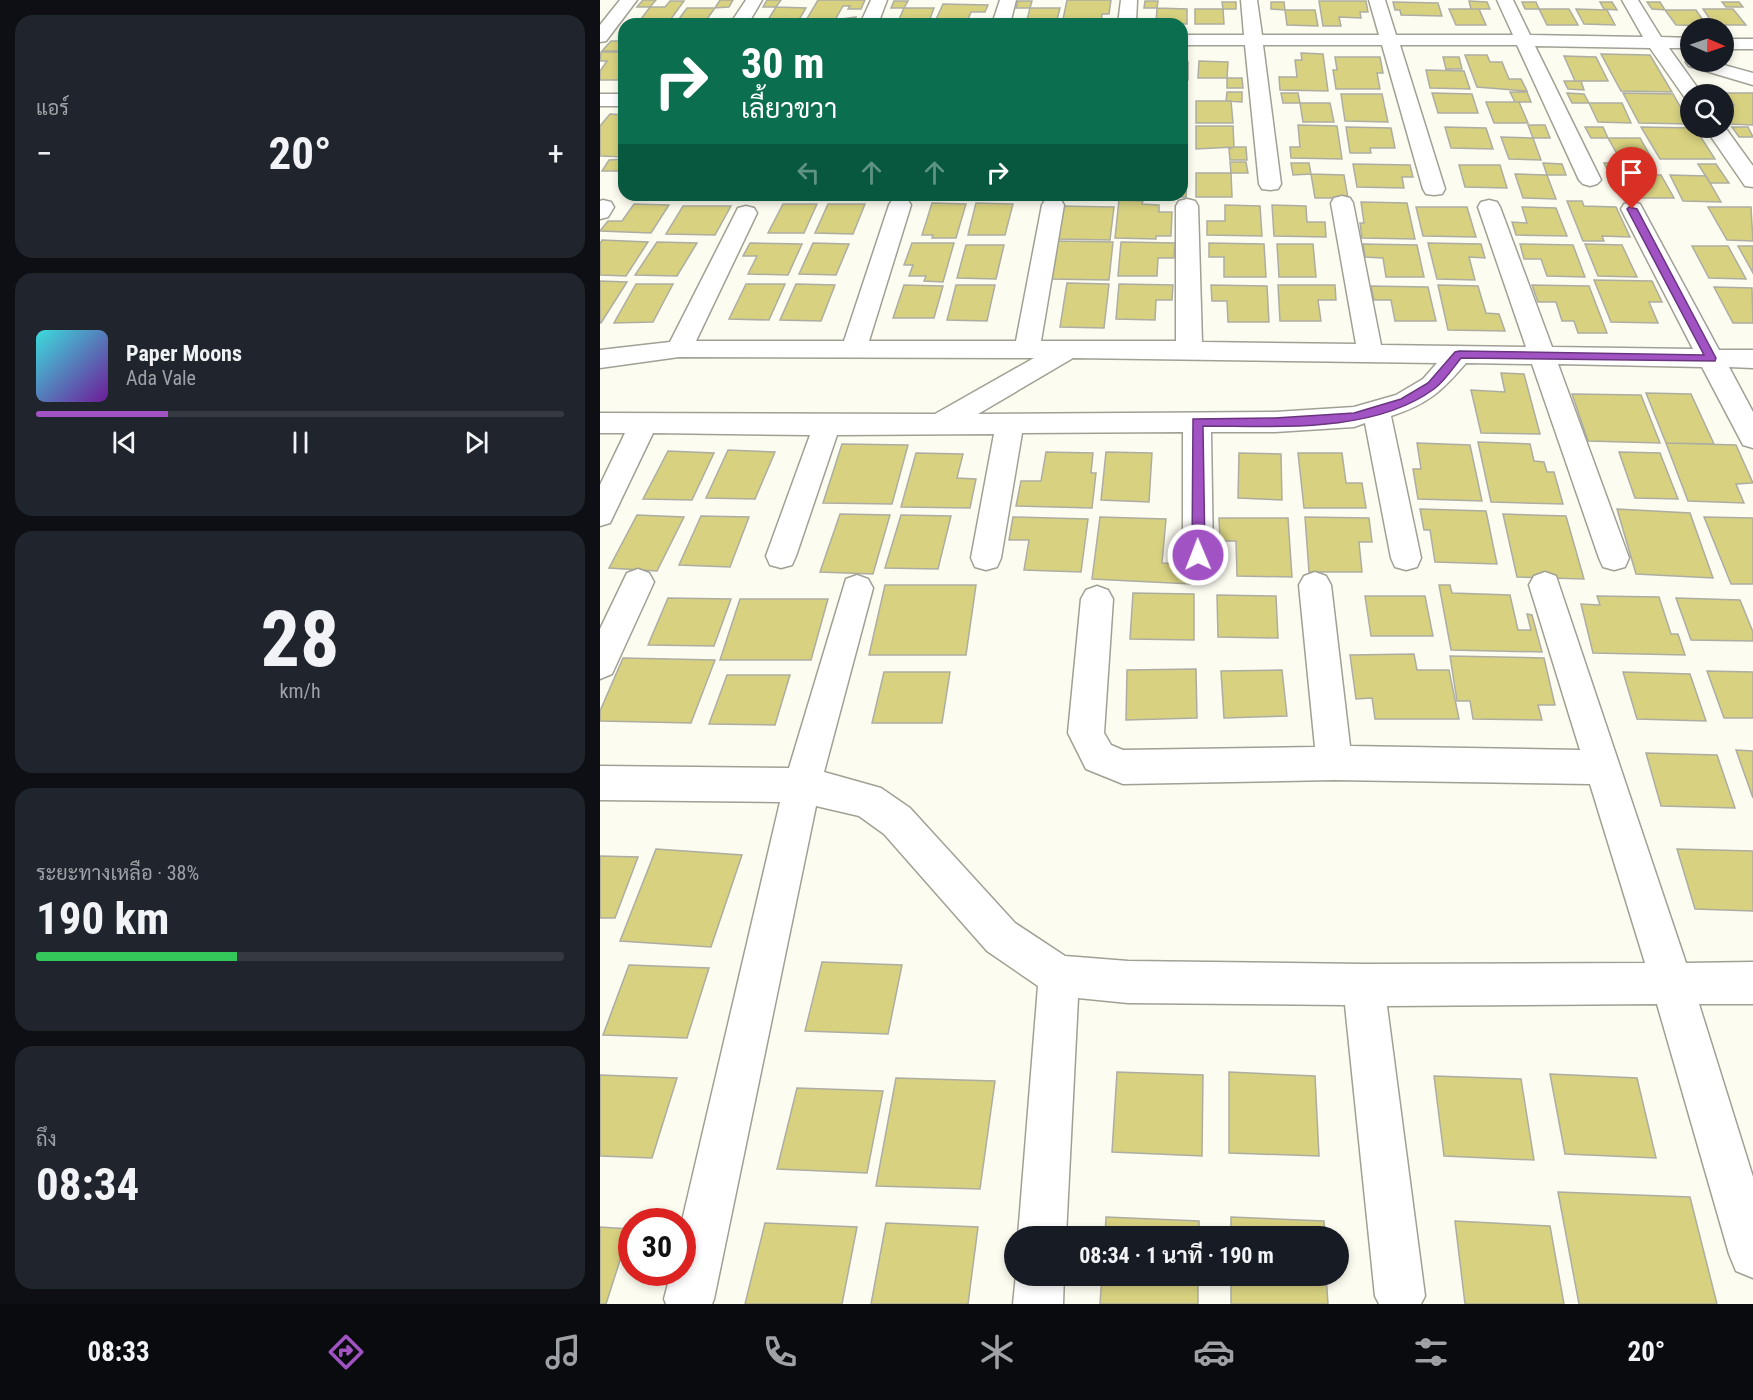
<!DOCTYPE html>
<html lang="th">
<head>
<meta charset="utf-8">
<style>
  :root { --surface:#171b24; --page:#20242c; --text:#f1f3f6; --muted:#9ea1a6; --line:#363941; --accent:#a152c3 }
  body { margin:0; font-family:"Roboto Condensed",Sarabun,sans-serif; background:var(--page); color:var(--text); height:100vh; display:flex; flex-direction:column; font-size:22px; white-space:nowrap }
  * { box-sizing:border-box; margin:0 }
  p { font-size:20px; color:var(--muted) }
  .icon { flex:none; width:33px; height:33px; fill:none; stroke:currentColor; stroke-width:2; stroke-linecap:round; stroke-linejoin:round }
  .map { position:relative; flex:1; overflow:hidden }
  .panel { display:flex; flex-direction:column; gap:15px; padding:15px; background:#0d0f14; width:600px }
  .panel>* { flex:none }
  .hud { position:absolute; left:18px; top:18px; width:570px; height:183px; border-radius:18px; box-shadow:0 3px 9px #0003; background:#0b6e4f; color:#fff; overflow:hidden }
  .needle { width:39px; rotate:92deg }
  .fabs { position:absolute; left:1080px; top:18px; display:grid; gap:12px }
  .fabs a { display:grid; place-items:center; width:54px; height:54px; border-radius:50%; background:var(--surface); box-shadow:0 3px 9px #0003; font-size:30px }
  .speed { position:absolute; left:18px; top:1208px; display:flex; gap:12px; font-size:30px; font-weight:700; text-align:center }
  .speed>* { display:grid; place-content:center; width:78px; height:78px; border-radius:50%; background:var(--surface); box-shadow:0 3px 9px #0003; line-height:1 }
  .speed .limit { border:9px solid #d22; background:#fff; color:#111 }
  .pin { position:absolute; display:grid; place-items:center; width:51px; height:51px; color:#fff; margin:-62px -26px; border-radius:50% 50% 50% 0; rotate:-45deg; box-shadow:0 0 6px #0007 }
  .pin .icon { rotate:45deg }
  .me { position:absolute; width:66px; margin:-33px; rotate:359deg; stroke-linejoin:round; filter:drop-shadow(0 0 4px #0008) }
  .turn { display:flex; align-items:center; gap:21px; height:126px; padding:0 24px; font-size:27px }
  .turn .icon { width:78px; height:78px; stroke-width:2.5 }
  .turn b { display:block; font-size:42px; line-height:51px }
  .lanes { display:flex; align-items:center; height:57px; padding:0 24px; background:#0003; justify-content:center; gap:30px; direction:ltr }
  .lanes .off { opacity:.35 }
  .big { font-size:45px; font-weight:700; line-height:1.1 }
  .panel .card { flex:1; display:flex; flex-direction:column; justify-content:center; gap:9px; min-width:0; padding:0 21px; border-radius:18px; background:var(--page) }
  .panel .dial { align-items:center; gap:0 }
  .dial b { font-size:78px; line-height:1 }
  .song { display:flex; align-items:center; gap:18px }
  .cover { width:72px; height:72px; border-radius:9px; background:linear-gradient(135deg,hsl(180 70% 55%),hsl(280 70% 35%)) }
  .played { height:6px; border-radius:3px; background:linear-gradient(90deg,var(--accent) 25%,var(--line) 25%) }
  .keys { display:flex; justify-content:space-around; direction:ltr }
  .heat { display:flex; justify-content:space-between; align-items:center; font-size:33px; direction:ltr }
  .charge { height:9px; border-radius:4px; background:linear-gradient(90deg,#34c759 38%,var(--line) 0) }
  .trip { position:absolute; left:404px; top:1226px; width:345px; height:60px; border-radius:30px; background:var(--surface); box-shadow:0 3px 9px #0003; font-weight:700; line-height:60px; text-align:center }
  .tabs { display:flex; height:96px; justify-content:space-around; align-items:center; background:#090b0e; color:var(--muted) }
  .tabs .icon { width:42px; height:42px }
  .tabs .selected { color:var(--accent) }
  .tabs b { font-size:27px; color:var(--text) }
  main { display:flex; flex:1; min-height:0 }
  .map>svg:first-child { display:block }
  .building { fill:#d7d180; stroke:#adada2; stroke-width:1.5 }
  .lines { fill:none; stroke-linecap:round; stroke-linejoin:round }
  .street-casing { stroke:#a0a095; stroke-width:3 }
  .street { fill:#fff; fill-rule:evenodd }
  .route { fill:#a152c3; stroke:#69357f; stroke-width:1.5 }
</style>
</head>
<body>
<main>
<section class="panel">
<div class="card"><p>แอร์</p>
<div class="heat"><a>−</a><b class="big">20°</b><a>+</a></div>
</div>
<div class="card">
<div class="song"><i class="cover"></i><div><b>Paper Moons</b><p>Ada Vale</p></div></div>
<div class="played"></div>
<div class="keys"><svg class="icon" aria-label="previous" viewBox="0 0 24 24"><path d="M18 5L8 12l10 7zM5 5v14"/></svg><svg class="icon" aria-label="pause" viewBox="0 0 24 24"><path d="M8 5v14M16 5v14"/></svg><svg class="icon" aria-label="next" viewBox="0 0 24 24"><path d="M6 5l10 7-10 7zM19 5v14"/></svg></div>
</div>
<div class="card dial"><b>28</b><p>km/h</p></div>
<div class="card"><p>ระยะทางเหลือ · 38%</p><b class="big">190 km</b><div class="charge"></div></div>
<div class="card"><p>ถึง</p><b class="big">08:34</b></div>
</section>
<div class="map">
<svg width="1153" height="1304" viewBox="0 0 1153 1304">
  <rect width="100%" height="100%" fill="#fcfcf0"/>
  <path class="building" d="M43,0H56L50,7H37Z
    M120,0H133L129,7L115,8Z
    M167,0H181L176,7H163Z
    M218,0H265L261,9H248L250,6H243L235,20L256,17L254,23L205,22Z
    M467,0H511L509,14H502L501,24H462Z
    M70,1H84L68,23H38L50,7H65Z
    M294,1H308L304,8H291Z
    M418,1H432L430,8H416Z
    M545,1H558L557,8H544Z
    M719,1H766L768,12H760L761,18L739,17L741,26H723Z
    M869,1L887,2L890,9H871Z
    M622,2H636V9H623Z
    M671,2H684L685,10L671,9Z
    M793,2L838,3L842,16L801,15L800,10H795Z
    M922,2H936L939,9H925Z
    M1000,2H1012L1017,10L1004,9Z
    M1047,2H1060L1065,10L1052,9Z
    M1122,2H1139L1143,7H1126Z
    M343,4L388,5L385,12H371L366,24H334Z
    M176,7L206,8L197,23H166Z
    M87,8H115L104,23H76Z
    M304,8H334L328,24H297Z
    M430,8H460L456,24H426Z
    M557,8L587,9V24H556Z
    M595,9H623L624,24H595Z
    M849,9H879L886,25H856Z
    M939,9H969L978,25H947Z
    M976,9L1007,10L1015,25L984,24Z
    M1103,9H1133L1146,25H1114Z
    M685,10H715L718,26L687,25Z
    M1065,10H1096L1107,26L1076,25Z
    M11,41H24V44L19,51H2Z
    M1,52H24V80H0V71L7,61H0Z
    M701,53L723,54L728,91L680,90L679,77H697L695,60H702Z
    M1001,54L1050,55L1072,92L1021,91Z
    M865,55H887L890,62H902L909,79H921L927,91L877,87Z
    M964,56L996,57L1008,81H975Z
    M735,57H780L783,73H777L780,89H736L733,70H737Z
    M843,57H859L862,69H846Z
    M599,61L628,62L627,78H598Z
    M582,62H588V80H582Z
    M826,70L864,71L870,89L830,88Z
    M627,78H642L643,88H627Z
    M964,81H981L984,90L968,89Z
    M627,92H642V102L626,101Z
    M910,92H927L931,102H915Z
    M681,93H698L700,103H683Z
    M832,93L872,94L878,113H838Z
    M967,93L984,94L989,103H972Z
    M1023,93L1073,94L1090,124L1039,123Z
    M1126,93H1153V125L1130,124L1124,114V105H1134Z
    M741,94H782L788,122L745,121Z
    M596,101H631L633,123H596Z
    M886,102H919L928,123H894Z
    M700,103H730L734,122H703Z
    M989,103H1022L1031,123L998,122Z
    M10,114L24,115V157L0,156V126Z
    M698,125L737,126L742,159L691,158L690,147H700Z
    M928,125H945L950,138H933Z
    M596,126H633L634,147L596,149Z
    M746,127L791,128L795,148H770L771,153H750Z
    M845,127L886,128L893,149L851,148Z
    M985,127H1003L1008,138H991Z
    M1041,127L1095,128L1115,159H1060Z
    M1132,127H1148L1153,137H1139Z
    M901,137L933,138L941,160L909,159Z
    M1008,138H1040L1052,159H1020Z
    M634,147H646L647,160H630L629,149Z
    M24,159L18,171H2L9,160Z
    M630,162H646L648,173H631Z
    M691,163H709L711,174L693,175Z
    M943,163L962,164L966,175H947Z
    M1004,163H1022L1028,174L1010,175Z
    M753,164L810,165L813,177H802L804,188L757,187Z
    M1098,164H1116L1129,183H1110Z
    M859,165H900L907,188L865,187Z
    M582,173L587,174L586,197H551V195H582Z
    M596,173H631L632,197H596Z
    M711,174L744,175L748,198H715Z
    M915,174L947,175L956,199L923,198Z
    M1028,174L1061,175L1074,198H1041Z
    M1070,175L1106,176L1121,202L1083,201Z
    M519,200L543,201L542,204L559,205V212H572L571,236H556V239L515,238Z
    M967,201H982L984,206L1016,207L1030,237L1002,236L1004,241H983Z
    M761,202L807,203L815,239L762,238L760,223H764Z
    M332,203L366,204L356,238H332L333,235H322Z
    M376,203L413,204L405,235H368Z
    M34,204L69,205L51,233L0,231L8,221H22Z
    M183,204H217L204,233H168Z
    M228,204H265L253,234L215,233Z
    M625,205L660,206L662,236L607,235V221H625Z
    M672,205L706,206L707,222H725L726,237L674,236Z
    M83,206H131L115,235L66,234Z
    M463,206L514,207L510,240L458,239Z
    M816,207H867L876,237L823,236Z
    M922,207L956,208L967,236L916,235L912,222L927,223Z
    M1108,207H1151L1153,241L1127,240Z
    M2,240L48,242L26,276L0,275V244Z
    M456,241L513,242L509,280L449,279Z
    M57,242L97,243L77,276L35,275Z
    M521,242L575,243L574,258H558L557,276H518Z
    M150,243L202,244L188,275L148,274L157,256H143Z
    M213,243L249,244L236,275L199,274Z
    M312,243H354L343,282L324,281L326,276H309L313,265H304Z
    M609,243L664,244L666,277H624V257H609Z
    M828,243L881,244L885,258L869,257L875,280L837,279Z
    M677,244H713L716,277H679Z
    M763,244L817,245L824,277H786L783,258L765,257Z
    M920,244L973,245L985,277L947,276L941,259H924Z
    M985,244L1022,245L1037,277L998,276Z
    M366,245H404L396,279L357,278Z
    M1092,246H1128L1146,279L1109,278Z
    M1138,246H1153V273Z
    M994,280L1052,281L1062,302H1049L1058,323L1011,322Z
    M0,281L27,282L1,323H0Z
    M467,283L509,284L504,328L460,327Z
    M36,284H73L53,322L14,323Z
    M146,284H185L169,320L129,319Z
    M196,284L235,285L221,321L180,320Z
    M519,284L573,285L572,300H556L555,320L516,319Z
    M304,285L343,286L334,318H293Z
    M356,285H395L387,321L347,320Z
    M611,285L667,286L669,322H628L627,301H612Z
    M678,285H735L736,300H718L721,321H680Z
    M838,285L878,286L886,313L899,314L905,331L848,330Z
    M932,285L989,286L1007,333H978L974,321H962L956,302H938Z
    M771,286L828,287L836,321H795L791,300H774Z
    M1114,287L1152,288L1153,323H1133Z
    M901,373L924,374L940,434L881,433L871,390L905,392Z
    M1046,393L1091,394L1114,444L1066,443Z
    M972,394L1041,395L1060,443L988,441Z
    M878,442L930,444L934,461L944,462L947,472H954L963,504L891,502Z
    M817,443L870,445L882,501L818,499L813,469H821Z
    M1066,443L1136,445L1153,483L1136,484L1144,503L1088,501Z
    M242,444L308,445L292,504L223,503Z
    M128,450L175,452L155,499L106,498Z
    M68,451L114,453L92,500L43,499Z
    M446,452L493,453L491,473H496L492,508L416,506L421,481H441Z
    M506,452L552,453L549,502L501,500Z
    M1019,452L1060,453L1078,499L1035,498Z
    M316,453L363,454L357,478L376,479L370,508L301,507Z
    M639,453L681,454L682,500L638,498Z
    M698,453H742L746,483H762L766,508H704Z
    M820,509L886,511L897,564L835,562L830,530H824Z
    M1017,509L1090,513L1113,578L1036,574Z
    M240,514L290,515L273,574L220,572Z
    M903,514L966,516L984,579L917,577Z
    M37,515L84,517L57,571L9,568Z
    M301,515L351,516L338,569L285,568Z
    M101,516L149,517L130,567L79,565Z
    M413,517L488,519L481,572L424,570L429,540H409Z
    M500,517L566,519L562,563L592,564L591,584L492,579Z
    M705,517L769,518L772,542H759L762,572H709Z
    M1104,517L1153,518V584H1131Z
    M619,518H688L692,577L637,576L636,541H620Z
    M285,585H376L366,655H269Z
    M839,585H850L852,593L910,595L918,630H931L927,614L932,615L942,652L851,650Z
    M533,593L594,594V640L530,639Z
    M617,595L676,596L678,638L618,637Z
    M765,596H825L833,636H771Z
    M997,596L1059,597L1071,634H1078L1085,655L993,653L981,604L1000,605Z
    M68,598L131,599L114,646L48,645Z
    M1076,598L1140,600L1153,632V641L1091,640Z
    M140,599H228L211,660H120Z
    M814,654L817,670H849L859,719H775L772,698L756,699L750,655Z
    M850,656L944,658L955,705H938L942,720L873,719L870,701H857Z
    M23,658L115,660L91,723L0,721V711Z
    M596,669L597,718L526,720L527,670Z
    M682,670L687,716L624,718L621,671Z
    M1107,671L1153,672V718H1124Z
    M284,672H350L342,723H272Z
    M1023,672L1090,674L1106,721L1037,719Z
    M127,675H190L175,725L109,724Z
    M1136,750L1153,751V798Z
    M1046,753L1117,755L1135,808L1061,806Z
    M56,849L142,855L111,947L20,941Z
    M1077,849L1153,851V911L1095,909Z
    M0,856L38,857L15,918H0Z
    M222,962L302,965L288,1034L205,1031Z
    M29,965L109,968L87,1038L3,1035Z
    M517,1072L603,1075L602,1156L512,1152Z
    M629,1072L715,1076L719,1156L629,1153Z
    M950,1074L1037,1078L1056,1158L965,1154Z
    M0,1075L77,1078L52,1158L0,1156Z
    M834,1076L921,1079L934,1160L844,1156Z
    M296,1078L395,1081L380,1189L276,1186Z
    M197,1088L283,1091L267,1173L177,1169Z
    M958,1192L1090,1197L1117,1304H979Z
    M506,1217L599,1221V1236H505Z
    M631,1217L724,1221L725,1236H631Z
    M855,1221L950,1226L964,1304H865Z
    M165,1223L257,1227L242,1304H145Z
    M286,1223L378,1227L368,1304H271Z
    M0,1227L30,1229L6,1304H0Z
    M502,1275H598V1304H500Z
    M631,1275H726L728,1304H631Z"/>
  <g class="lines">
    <defs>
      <path id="street" d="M20,0H37L6,41L0,42V25Z
        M146,0H162L148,24H130Z
        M271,0H287L278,24H260Z
        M400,0H416L410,24H392Z
        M521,0H537L536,24H518Z
        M641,0H657L662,35H779L769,0H785L796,35H913L897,0H913L930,35L1043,37L1022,0H1038L1061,37L1090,38V48H1069L1102,94H1090V99L1085,98L1050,48L935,46L1001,180L997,184L990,186L983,184L979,180L917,45H800L845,189L842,194L834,195L826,194L823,189L782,45H663L681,184L678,189L670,190L662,189L659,184L645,45H582V35H644Z
        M1124,39H1153V49H1124Z
        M1089,58H1090V62H1113L1153,73V85L1089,66L1086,62Z
        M0,94H24V106H0Z
        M1124,126L1153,166V187L1145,186L1105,128Z
        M742,196L750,198L753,203L781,345L926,347L878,207L881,202L889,200L897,202L900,207L952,347L1093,349L1021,209L1024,204L1032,202L1040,204L1119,350H1153V368L1129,367L1153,412V448L1143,445L1102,367L958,364L1029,558L1025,567L1014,570L1003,567L999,558L932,364L866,363C841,392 828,404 791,416L821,558L817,567L806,570L795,567L791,558L765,423L754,427L675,432H611L613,555L609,564L598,567L587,564L583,555V432L422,433L401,558L397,567L386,570L375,567L371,558L394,434L237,435L196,556L192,565L181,568L170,565L166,556L210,435L53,433L10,523L0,526V485L25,433H0V413L335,414L434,358L79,357L0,368V350L70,342L138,208L146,206L154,208L157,213L96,341H244L289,205L292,200L300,198L308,200L311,205L269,341H416L442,205L445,200L453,198L461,200L464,205L441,341H576V206L579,201L587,199L595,201L598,206L602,342L756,344L731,203L734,198ZM473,358L837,363L823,379L796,395L754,407L675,412L378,414Z
        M3,200L11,202L14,207L8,217L0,219V201Z
        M38,569L49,573L54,582L12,674L0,679V629L27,573Z
        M715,572L726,576L731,585L750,746L980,750L929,585L934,576L945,572L956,576L1086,963L1153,962V1004H1099L1153,1177V1278L1136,1271L1129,1254L1057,1004L787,1006L825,1296L821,1304H779L775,1296L745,1005L528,1003L478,998L466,1236H418L438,986L387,951L284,834L259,816L216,806L114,1299L112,1304H66L64,1299L71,1272H82V1221L180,802L0,800V766L189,768L246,579L257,575L268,579L273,588L224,772L281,788L310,808L415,923L465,956L528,961L764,964L1045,963L990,784L734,780L523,784L486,769L468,733L481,599L486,590L497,586L508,590L513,599L504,733L511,745L523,750L715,747L699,585L704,576Z
        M416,1275H464L463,1304H413Z"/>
    </defs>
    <use href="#street" class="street-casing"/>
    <use href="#street" class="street"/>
  </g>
  <path class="route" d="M1029,207L1037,209L1116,358L1115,361L861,358C853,368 845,381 834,389C773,434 675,426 603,426L605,555L603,559H594L592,555L593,419L675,418L754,413L801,399L828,383L855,352L859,351L1104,355L1027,209Z"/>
</svg>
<div class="fabs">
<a><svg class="needle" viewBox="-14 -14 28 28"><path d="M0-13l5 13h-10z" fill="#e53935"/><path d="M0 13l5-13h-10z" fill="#9ea1a6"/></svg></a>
<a><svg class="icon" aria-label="search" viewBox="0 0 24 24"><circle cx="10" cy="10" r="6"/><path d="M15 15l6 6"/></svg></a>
</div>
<div class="speed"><div class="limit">30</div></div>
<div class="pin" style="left:1032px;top:209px;background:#d93025"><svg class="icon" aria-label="arrive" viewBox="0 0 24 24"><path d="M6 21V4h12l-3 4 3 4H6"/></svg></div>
<svg class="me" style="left:598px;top:555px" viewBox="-20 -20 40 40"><circle r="17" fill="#a152c3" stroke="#fff" stroke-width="3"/><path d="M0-11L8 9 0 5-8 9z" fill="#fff"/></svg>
<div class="trip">08:34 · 1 นาที · 190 m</div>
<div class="hud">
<div class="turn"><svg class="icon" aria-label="right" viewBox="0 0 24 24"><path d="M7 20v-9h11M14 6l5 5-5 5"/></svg><div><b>30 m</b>เลี้ยวขวา</div></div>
<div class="lanes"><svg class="icon off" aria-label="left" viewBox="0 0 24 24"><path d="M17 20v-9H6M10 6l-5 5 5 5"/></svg><svg class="icon off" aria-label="ahead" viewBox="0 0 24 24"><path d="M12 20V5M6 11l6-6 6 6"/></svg><svg class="icon off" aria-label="ahead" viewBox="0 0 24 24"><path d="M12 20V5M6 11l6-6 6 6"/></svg><svg class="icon" aria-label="right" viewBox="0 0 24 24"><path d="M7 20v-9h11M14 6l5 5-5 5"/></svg></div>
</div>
</div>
</main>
<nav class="tabs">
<b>08:33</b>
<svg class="icon selected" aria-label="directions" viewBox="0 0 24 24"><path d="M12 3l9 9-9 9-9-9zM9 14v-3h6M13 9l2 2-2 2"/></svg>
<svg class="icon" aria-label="music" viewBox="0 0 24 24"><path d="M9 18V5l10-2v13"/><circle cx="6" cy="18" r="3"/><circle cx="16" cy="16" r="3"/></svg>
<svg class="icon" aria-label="phone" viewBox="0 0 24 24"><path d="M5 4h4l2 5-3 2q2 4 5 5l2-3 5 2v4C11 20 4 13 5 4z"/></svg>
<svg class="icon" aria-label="climate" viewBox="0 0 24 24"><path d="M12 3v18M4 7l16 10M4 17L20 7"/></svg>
<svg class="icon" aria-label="car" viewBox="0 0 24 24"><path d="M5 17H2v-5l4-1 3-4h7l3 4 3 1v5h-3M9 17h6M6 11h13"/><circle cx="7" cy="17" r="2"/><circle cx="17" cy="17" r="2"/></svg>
<svg class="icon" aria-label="filters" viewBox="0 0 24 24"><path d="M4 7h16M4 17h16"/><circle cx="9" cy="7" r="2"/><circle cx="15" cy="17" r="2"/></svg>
<b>20°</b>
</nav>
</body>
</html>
